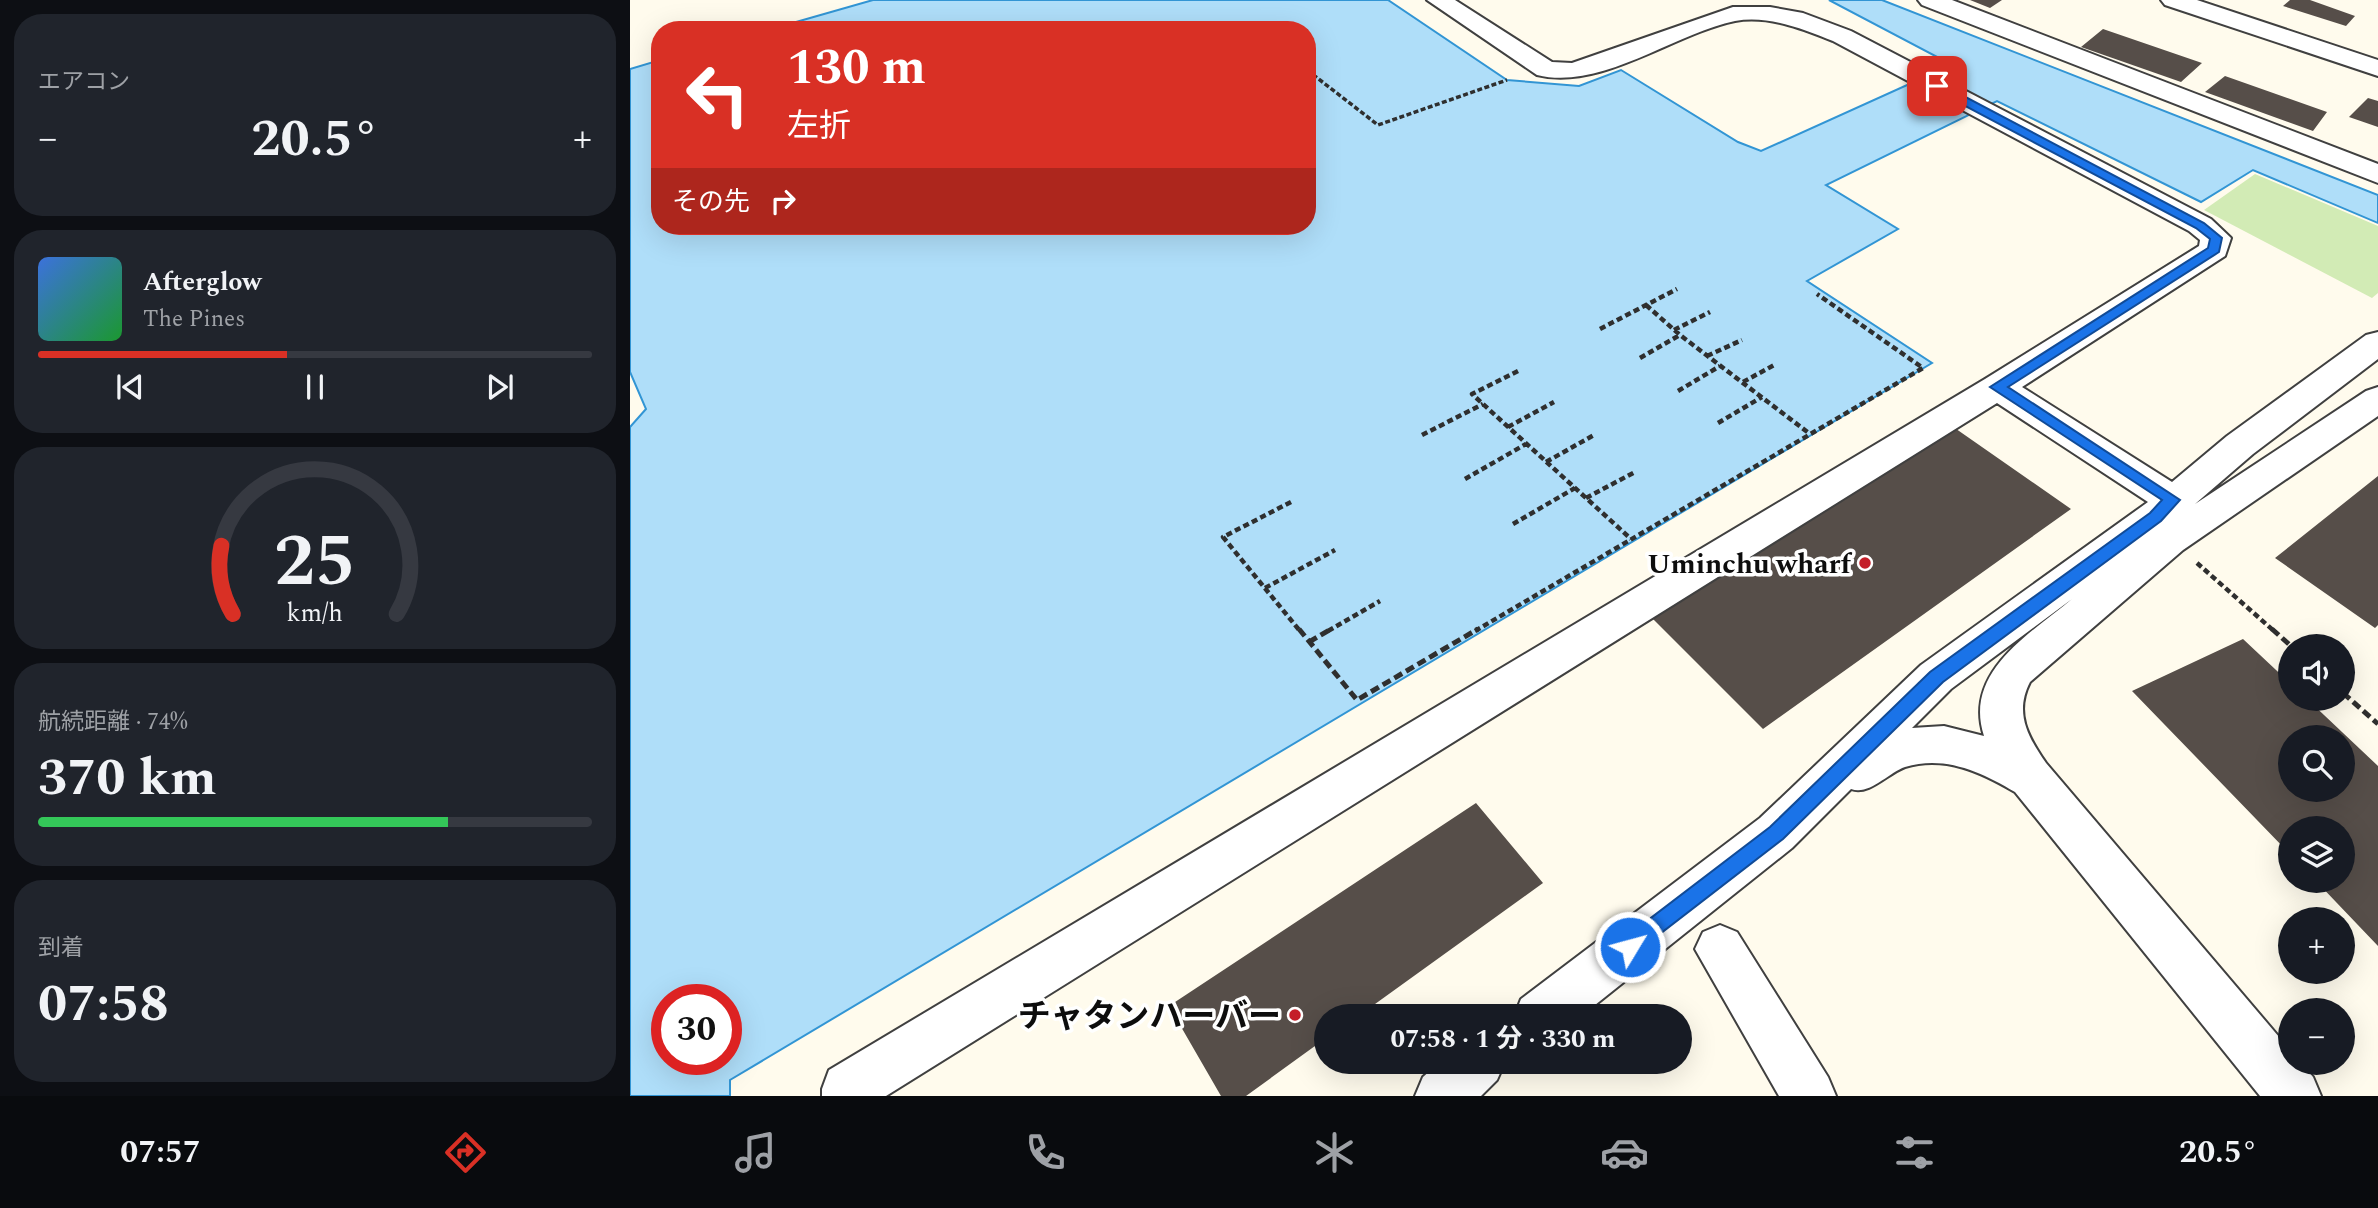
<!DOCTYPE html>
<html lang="ja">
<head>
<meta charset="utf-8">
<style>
  :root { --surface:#171b24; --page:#20242c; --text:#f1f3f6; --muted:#9ea1a6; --line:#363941; --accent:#d93025 }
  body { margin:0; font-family:Spectral,"Noto Sans JP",serif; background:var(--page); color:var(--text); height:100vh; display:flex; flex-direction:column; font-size:26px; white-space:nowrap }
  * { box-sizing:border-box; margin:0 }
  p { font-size:23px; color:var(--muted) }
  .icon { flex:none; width:38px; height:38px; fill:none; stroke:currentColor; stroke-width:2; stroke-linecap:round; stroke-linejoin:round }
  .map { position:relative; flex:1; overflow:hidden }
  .sheet { display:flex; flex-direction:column; gap:14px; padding:14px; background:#0d0f14; width:630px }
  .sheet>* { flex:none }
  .hud { position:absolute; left:21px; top:21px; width:665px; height:214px; border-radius:28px; box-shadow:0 7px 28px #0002; background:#d93025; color:#fff; overflow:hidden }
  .buttons { position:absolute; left:1648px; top:634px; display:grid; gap:14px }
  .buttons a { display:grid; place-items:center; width:77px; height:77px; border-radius:50%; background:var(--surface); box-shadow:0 7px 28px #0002; font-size:35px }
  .speed { position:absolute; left:21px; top:984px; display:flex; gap:14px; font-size:35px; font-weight:700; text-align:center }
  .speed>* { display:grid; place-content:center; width:91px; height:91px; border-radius:50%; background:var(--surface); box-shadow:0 7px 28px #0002; line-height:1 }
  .speed .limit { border:10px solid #d22; background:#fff; color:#111 }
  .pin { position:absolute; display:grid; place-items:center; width:60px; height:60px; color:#fff; margin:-30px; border-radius:14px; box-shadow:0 4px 10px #0006 }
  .me { position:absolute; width:77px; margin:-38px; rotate:53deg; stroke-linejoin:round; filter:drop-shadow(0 0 5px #0008) }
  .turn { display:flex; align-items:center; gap:24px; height:147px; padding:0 21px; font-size:32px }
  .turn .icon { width:91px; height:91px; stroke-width:2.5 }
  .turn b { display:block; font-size:49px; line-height:60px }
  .then { display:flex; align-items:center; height:66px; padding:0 21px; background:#0003; gap:14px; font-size:26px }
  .big { font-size:52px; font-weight:700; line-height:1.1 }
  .sheet .card { flex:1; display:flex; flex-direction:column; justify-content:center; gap:10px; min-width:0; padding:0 24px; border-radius:28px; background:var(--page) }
  .sheet .dial { align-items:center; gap:0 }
  .dial svg { height:182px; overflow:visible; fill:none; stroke:var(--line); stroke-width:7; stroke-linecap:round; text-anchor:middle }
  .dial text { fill:var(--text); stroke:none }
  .song { display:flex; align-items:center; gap:21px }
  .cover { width:84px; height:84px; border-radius:10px; background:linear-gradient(135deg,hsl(220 70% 55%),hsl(130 70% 35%)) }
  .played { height:7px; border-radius:4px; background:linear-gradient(90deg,var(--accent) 45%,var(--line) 45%) }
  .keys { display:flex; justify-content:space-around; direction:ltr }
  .heat { display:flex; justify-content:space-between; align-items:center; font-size:38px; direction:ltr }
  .charge { height:10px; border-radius:5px; background:linear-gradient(90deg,#34c759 74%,var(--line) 0) }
  .trip { position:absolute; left:684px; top:1004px; width:378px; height:70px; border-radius:35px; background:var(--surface); box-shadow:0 7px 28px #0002; font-weight:700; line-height:70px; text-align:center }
  .tabs { display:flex; height:112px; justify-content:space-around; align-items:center; background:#090b0e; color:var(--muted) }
  .tabs .icon { width:49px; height:49px }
  .tabs .on { color:var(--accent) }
  .tabs b { font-size:32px; color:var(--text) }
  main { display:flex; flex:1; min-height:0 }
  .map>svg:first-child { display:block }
  .green { fill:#d2ebb5 }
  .water { fill:#afdef9; stroke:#3295d4; stroke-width:2; fill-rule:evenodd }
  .building { fill:#564e49; fill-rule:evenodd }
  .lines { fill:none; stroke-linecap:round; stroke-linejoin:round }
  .minor-casing { stroke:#404040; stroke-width:4 }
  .path-far2 { stroke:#2f2f2f; stroke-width:3.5; stroke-dasharray:5 2.5; stroke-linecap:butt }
  .path-far1 { stroke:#2f2f2f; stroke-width:4.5; stroke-dasharray:6 3.5; stroke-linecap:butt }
  .path { stroke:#2f2f2f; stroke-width:5; stroke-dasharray:9 4.5; stroke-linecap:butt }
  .minor { fill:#fff; fill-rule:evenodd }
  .route { fill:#1a73e8; stroke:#114b97; stroke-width:2 }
  .poi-dot { fill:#c41e28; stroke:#fff; stroke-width:2.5 }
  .labels { text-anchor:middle; stroke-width:7; stroke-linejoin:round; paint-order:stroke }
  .poi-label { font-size:28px; font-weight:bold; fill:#0d0d0d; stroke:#fff; text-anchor:end }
  .near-poi-label { font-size:33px; font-weight:bold; fill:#0d0d0d; stroke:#fff; text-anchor:end }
</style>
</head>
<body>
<main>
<section class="sheet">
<div class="card"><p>エアコン</p>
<div class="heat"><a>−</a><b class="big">20.5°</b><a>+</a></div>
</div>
<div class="card">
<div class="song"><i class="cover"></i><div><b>Afterglow</b><p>The Pines</p></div></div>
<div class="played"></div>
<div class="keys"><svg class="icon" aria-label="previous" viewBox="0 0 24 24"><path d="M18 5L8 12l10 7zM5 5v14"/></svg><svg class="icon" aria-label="pause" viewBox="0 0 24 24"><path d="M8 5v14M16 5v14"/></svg><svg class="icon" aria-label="next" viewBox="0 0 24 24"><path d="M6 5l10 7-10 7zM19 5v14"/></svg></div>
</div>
<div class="card dial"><svg viewBox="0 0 100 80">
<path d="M14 69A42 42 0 1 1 86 69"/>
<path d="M14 69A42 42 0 0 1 9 39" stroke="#d93025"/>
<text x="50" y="56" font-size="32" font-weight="700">25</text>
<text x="50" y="72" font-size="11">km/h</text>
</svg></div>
<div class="card"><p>航続距離 · 74%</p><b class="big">370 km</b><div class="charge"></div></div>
<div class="card"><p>到着</p><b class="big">07:58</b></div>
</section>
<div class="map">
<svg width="1748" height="1096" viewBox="0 0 1748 1096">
  <rect width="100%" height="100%" fill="#fffbed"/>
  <path class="green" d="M1625,174L1748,226V293L1742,298L1574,210Z"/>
  <path class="water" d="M243,0H758L877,80L949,86L991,70L1108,142L1131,151L1317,67L1313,60L1199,0H1252L1748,195V223L1623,170L1571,202L1367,101L1196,185L1268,229L1177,281L1302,363L100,1080V1096H0V427L16,409L0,372V69L30,60V226H677V30H138ZM37,999H96V1059H37Z"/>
  <path class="building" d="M1340,0H1372L1360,8Z
    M1660,0H1680L1725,16L1716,26L1653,6Z
    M1473,29L1572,63L1551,82L1451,47Z
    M1595,76L1697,112L1683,131L1575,92Z
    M1738,98L1748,101V127L1719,117Z
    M1319,424L1441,509L1133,729L1021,617Z
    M1748,476V625L1745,628L1645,558Z
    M1613,639L1661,684V698H1676L1748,766V946L1685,880H1713V828H1661V855L1502,691ZM1661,737H1713V789H1661Z
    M846,803L913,883L727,1017H696V1038L616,1096H591L539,1006Z"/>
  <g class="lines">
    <defs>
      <path id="minor" d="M797,0H825L922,62L942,63L1103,7H1140L1173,13L1221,31L1581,219L1601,238L1595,256L1392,387L1542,482L1597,436L1736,335L1748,332V359L1623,454L1565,504L1736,391L1748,387V416L1553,550L1400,682C1384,713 1398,737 1416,763L1661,1051V1062H1670L1683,1077L1691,1096H1630L1385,792C1351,772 1315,755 1275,767C1258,773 1239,796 1221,789L1162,848L950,1017H884L891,999L1130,818L1291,665L1518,502L1367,403L256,1096H192V1089L199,1070L1355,379L1569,246L1570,240L1559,231L1203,41C1173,29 1139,15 1105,21C1043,34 971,91 907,75ZM1442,599C1400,634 1333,672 1354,736L1314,726L1282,728L1321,689Z
        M1288,0H1322L1748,164V183L1292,5Z
        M1531,0H1567L1748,60V76L1535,5Z
        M1090,925L1107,932L1198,1077L1206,1096H1149L1065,949L1073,932Z
        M810,1062H875L867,1080L851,1096H785L793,1077Z"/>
    </defs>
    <use href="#minor" class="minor-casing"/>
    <path class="path-far2" d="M677,70L748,125L877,80"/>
    <path class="path-far1" d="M1016,305L1050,335L1180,434
      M970,329L1047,289
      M1044,330L1080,312
      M1077,356L1112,340
      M1010,358L1050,335
      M888,371L842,394L1001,539
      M1113,382L1146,364
      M1048,391L1090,366
      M1088,423L1132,397
      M878,427L924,402
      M792,435L853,404
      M916,462L964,435
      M835,479L896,444
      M956,498L1005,472
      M661,502L593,537L670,631
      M883,524L945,488
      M1567,563L1644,631
      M635,588L705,550
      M698,631L750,601
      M845,631L1293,368L1187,294"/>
    <path class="path" d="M669,629L727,700L848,629
      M1642,629L1661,646
      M679,642L701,629
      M1713,693L1748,724"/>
    <use href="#minor" class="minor"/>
  </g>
  <path class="route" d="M1303,84H1311L1574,223L1592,238L1589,252L1378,387L1550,500L1531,521L1313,682L1153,839L1000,957L992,954L989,947L992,940L1140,827L1300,672L1520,513L1532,500L1360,387L1578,248L1580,239L1566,228L1303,89Z"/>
  <g class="poi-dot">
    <circle cx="1235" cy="563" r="7"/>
    <circle cx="665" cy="1015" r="7"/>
  </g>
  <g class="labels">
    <g class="poi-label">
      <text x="1221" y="573">Uminchu wharf</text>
    </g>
    <g class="near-poi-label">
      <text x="651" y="1027">チャタンハーバー</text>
    </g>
  </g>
</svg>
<div class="buttons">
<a><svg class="icon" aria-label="sound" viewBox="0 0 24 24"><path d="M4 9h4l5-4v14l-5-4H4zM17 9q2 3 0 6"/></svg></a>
<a><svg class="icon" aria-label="search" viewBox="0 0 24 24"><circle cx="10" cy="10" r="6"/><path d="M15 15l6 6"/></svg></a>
<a><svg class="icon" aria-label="layers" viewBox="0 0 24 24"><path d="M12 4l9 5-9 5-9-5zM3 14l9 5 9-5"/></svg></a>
<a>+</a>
<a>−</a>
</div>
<div class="speed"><div class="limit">30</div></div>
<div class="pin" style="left:1307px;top:86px;background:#d93025"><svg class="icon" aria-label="arrive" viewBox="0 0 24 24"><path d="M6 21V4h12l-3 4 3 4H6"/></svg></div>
<svg class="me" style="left:1000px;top:947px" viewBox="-20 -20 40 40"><circle r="17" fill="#1a73e8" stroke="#fff" stroke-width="3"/><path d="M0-11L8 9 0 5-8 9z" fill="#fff"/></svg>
<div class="trip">07:58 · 1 分 · 330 m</div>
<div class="hud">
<div class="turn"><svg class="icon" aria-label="left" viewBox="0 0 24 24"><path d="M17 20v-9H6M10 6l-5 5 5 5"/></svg><div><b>130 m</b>左折</div></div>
<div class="then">その先<svg class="icon" aria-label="right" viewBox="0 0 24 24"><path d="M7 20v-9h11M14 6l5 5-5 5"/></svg></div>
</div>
</div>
</main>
<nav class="tabs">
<b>07:57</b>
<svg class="icon on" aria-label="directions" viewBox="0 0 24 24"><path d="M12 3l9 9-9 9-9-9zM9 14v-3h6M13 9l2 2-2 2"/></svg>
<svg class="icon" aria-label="music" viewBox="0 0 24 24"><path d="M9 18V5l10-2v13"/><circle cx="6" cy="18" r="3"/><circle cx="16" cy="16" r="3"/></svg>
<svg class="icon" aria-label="phone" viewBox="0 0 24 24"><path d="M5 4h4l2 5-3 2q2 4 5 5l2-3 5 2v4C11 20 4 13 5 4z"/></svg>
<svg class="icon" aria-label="climate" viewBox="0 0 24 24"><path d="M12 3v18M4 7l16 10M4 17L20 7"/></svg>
<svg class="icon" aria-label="car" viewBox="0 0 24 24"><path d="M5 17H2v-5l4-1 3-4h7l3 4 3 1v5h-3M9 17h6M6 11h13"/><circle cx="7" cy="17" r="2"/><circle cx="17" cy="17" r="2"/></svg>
<svg class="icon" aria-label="filters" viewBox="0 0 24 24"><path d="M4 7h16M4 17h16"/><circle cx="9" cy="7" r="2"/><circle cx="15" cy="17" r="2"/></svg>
<b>20.5°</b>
</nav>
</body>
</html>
